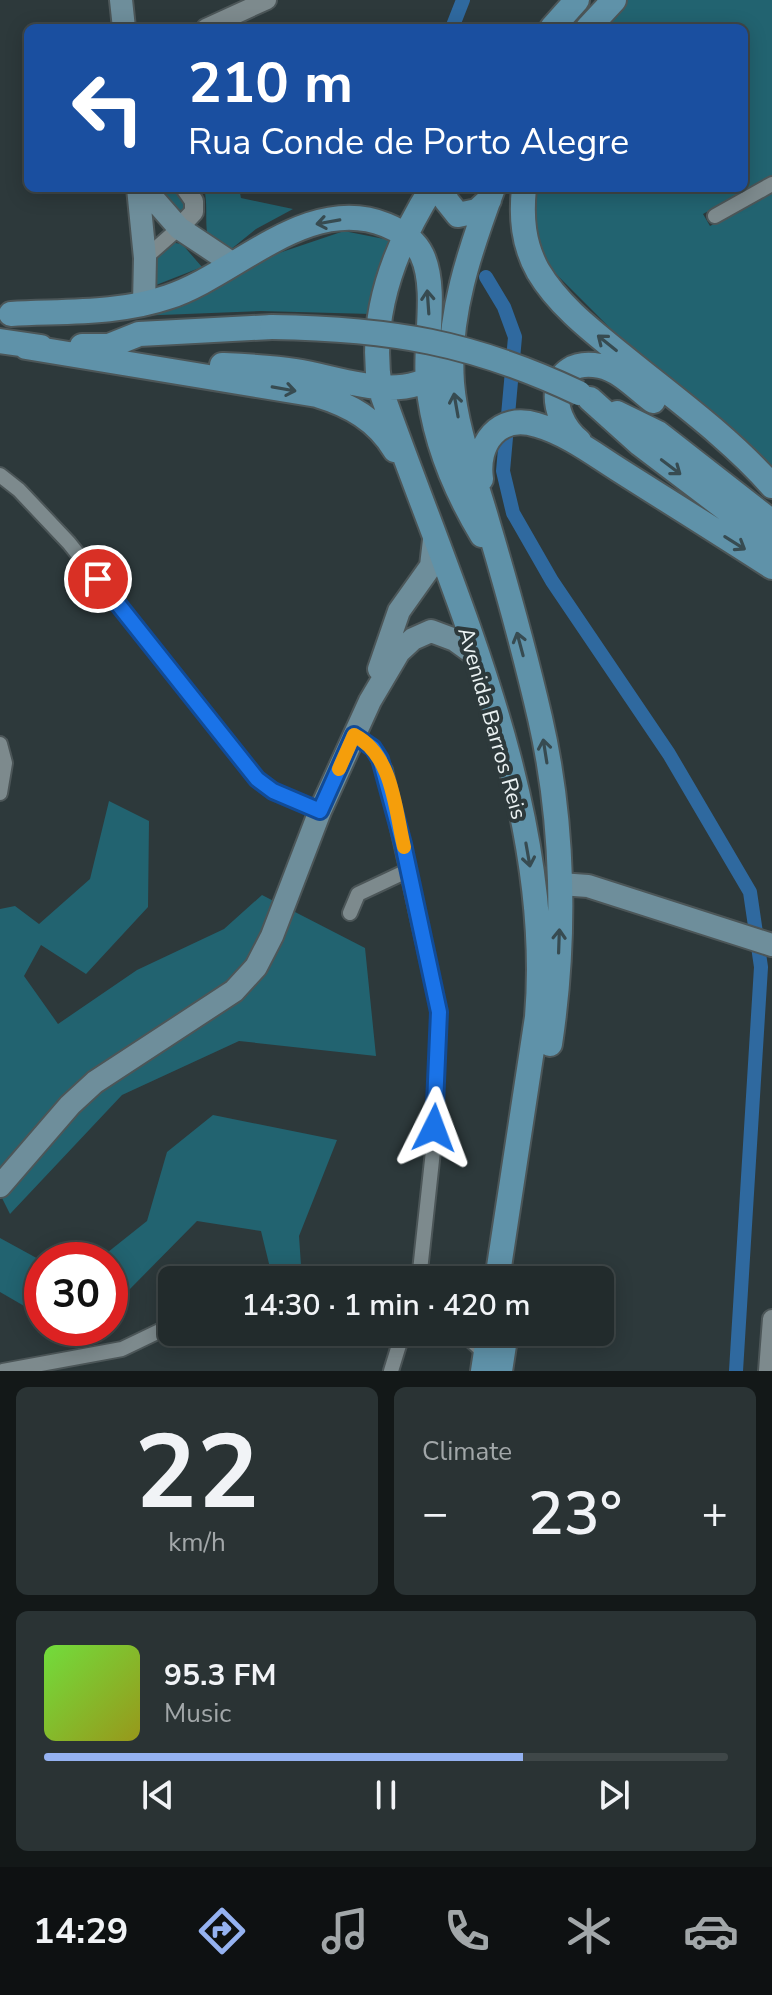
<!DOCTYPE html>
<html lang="en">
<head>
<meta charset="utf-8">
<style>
  :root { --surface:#222b2c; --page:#2a3334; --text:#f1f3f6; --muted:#a2a7a9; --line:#3f4748; --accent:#95b2f1 }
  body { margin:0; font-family:"Nunito Sans",sans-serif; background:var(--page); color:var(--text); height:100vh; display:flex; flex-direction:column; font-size:30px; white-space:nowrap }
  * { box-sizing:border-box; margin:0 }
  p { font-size:26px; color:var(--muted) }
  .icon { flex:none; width:44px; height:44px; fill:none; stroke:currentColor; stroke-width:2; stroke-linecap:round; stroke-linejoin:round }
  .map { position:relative; height:1371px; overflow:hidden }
  .panel { display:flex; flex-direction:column; gap:16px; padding:16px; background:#131818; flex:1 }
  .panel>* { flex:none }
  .guide { position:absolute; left:24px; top:24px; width:724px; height:168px; border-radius:12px; box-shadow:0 4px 20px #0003,0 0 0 2px var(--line); background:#1a4fa0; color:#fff; overflow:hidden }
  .speed { position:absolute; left:24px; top:1242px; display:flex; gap:16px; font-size:40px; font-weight:700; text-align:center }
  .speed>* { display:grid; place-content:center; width:104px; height:104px; border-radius:50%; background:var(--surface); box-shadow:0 4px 20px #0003,0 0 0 2px var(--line); line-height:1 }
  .speed .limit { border:12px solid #d22; background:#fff; color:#111 }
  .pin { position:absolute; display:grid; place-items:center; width:68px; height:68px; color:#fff; margin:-34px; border:4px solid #fff; border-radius:50%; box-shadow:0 2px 8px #0007 }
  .me { position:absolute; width:88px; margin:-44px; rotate:3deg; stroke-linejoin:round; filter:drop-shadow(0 0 6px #0008) }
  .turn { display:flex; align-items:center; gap:28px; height:168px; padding:0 32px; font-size:36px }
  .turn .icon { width:104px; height:104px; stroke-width:2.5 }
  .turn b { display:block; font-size:56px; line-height:68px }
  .big { font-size:60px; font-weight:600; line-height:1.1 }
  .panel .tile { flex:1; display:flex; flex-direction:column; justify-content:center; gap:12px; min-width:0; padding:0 28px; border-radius:12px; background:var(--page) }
  .panel .dial { align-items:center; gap:0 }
  .dial b { font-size:104px; line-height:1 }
  .song { display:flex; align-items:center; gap:24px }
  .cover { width:96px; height:96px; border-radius:12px; background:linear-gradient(135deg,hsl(100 70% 55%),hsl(60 70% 35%)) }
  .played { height:8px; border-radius:4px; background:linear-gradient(90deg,var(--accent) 70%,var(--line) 70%) }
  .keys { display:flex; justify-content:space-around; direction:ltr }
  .heat { display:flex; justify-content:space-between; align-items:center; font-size:44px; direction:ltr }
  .panel .tiles { flex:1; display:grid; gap:16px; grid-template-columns:1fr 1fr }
  .tile:last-child { grid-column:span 2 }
  .trip { position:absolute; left:158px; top:1266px; width:456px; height:80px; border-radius:12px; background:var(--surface); box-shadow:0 4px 20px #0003,0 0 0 2px var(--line); font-weight:600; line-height:80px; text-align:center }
  .dock { display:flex; height:128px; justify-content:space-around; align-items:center; background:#0e1112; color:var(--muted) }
  .dock .icon { width:56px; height:56px }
  .dock .on { color:var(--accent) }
  .dock b { font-size:36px; color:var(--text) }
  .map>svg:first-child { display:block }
  .green { fill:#226370 }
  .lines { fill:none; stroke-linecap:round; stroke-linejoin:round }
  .canal { stroke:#2f699f; stroke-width:14 }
  .minor-casing { stroke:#4c5658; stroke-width:18 }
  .tertiary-casing { stroke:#4c5658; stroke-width:22 }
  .secondary-casing { stroke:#4c5658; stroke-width:26 }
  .primary-casing { stroke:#4c5658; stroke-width:28 }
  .minor { stroke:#7d8a8d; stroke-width:14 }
  .tertiary { stroke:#7d8a8d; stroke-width:18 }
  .secondary { stroke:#6e8e9b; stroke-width:22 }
  .primary { stroke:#5f92a9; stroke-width:24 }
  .primary-bridge-casing { stroke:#4c5658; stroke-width:28; stroke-linecap:butt }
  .primary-bridge { stroke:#5f92a9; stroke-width:24 }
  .oneway { stroke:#374b51 }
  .route-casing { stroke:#114b97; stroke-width:20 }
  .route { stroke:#1a73e8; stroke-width:14 }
  .slow { stroke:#f59e0b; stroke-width:14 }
  .labels { text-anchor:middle; stroke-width:8; stroke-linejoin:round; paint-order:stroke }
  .street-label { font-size:22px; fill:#eaf1f2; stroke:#2d393b }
</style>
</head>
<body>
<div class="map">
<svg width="772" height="1371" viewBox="0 0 772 1371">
  <rect width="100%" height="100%" fill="#2d393b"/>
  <path class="green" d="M625,0H772V175L703,214L710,226L772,193V473L639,357L543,261L529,215L533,188H744V28H600Z
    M159,188H173L183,199L186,210L179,218Z
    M204,188H239L241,198L293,209L256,229L230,250L210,244C203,225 209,208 204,188Z
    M344,231L389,240L371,314L261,311L110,317L181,301L279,253Z
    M169,242L182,244L202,267L151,287L154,259Z
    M109,801L149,821L148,907L86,974L41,945L24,976L58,1024L137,970L224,929L262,895L365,948L376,1056L239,1041L122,1095L10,1214L0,1194V909L15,906L39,924L90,879Z
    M213,1115L337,1140L299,1236L302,1280H273L261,1231L197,1221L128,1291L110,1296V1260H98L147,1221L167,1152Z
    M0,1238L42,1261V1313L38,1314L0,1292Z"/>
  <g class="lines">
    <path class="canal" d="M452,28L463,0
      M486,277L504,307L515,337L503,471L513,513L552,581L669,754L750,892L761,967L736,1371"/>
    <defs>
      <path id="minor" d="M715,216L772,184
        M145,258L179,228
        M0,475L19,490L69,543L257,779L273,791L320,811
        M354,735L373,748L385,770L439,1012L433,1151L419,1280
        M0,744L5,763L0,793
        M350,913L358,894L409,870
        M192,1280L213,1275L225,1280
        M462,1332L486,1354
        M3,1371L122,1349L172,1325
        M391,1371L403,1332"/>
      <path id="tertiary" d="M206,28L267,0
        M179,228L194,212V201L185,188
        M768,1371L772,1319"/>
      <path id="secondary" d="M121,0L124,28
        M138,188L145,258L144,304
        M144,188L179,228L233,264
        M379,669L399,611L431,566L434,540
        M560,884L588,886L772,945
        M0,1186L70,1105L95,1082L234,991L256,967L272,936L320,811L370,701L399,652L413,639L431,631L455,640L477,656"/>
      <path id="primary" d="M552,28L577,0
        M588,28L614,0
        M432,188C394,248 368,316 380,388C449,585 555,804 537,1017L497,1280
        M444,188L446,200L458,215L477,211L489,200
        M493,188C470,250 447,316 452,383C456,432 475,477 488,524C507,588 525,653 540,718C564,823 566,938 550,1044
        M524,188C521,217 523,244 538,271C560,308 596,334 629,361C677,400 731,439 772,486
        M11,314C63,311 119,314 168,297C236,275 308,193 386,225C401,231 415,240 422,255C438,289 424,345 428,382C433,438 453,487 482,535
        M0,341L41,347
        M82,346H109L139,334L272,327
        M26,347L317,395C350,405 377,420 395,450
        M222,365C246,366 272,367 296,371C341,378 399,404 440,372
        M590,399L640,444L772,544
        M617,413L658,433L772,522
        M579,441C546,414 547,356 600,366C620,370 637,389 653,401
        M481,479C476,444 498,413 537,425C569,434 599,458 627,475C676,506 724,536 772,567
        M483,1371L489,1332
        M500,1371L506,1332"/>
    </defs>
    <use href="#minor" class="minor-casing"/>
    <use href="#tertiary" class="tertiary-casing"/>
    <use href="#secondary" class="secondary-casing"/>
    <use href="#primary" class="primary-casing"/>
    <use href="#minor" class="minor"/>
    <use href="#tertiary" class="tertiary"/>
    <use href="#secondary" class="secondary"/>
    <use href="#primary" class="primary"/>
    <defs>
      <path id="primary-bridge" d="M272,327C391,329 471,342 579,393"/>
    </defs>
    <use href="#primary-bridge" class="primary-bridge-casing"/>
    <use href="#primary-bridge" class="primary-bridge"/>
  </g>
  <defs><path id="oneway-shaft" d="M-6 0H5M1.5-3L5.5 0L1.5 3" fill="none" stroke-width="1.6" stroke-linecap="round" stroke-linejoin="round" transform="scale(2)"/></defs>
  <g class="oneway">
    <use href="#oneway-shaft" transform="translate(328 222) rotate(170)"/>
    <use href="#oneway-shaft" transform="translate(428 302) rotate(-94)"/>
    <use href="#oneway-shaft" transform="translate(607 343) rotate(-141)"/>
    <use href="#oneway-shaft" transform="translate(284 389) rotate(10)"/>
    <use href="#oneway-shaft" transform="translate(456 405) rotate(-100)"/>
    <use href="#oneway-shaft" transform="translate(671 467) rotate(37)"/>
    <use href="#oneway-shaft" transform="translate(735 543) rotate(32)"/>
    <use href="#oneway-shaft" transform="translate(520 644) rotate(-105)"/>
    <use href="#oneway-shaft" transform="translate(545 751) rotate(-99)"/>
    <use href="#oneway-shaft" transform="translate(528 855) rotate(80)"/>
    <use href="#oneway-shaft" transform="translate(559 941) rotate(-88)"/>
  </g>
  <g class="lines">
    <defs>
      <path id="route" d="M98,579L257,779L273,791L320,811L354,735L373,748L380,759L403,844L439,1012L434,1128"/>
    </defs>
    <use href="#route" class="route-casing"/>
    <use href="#route" class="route"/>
    <path class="slow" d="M339,769L354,735C393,755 395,809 404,847"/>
  </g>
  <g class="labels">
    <g class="street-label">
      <text transform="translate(493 723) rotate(74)" y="8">Avenida Barros Reis</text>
    </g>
  </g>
</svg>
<div class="speed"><div class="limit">30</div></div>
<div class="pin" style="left:98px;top:579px;background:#d93025"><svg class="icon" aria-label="arrive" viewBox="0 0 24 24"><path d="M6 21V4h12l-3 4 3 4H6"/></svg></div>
<svg class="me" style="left:434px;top:1128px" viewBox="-20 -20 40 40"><path d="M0-17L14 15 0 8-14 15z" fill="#1a73e8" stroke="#fff" stroke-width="4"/></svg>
<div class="trip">14:30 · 1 min · 420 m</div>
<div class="guide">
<div class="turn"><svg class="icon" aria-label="left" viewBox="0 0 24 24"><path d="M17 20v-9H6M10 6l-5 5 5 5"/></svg><div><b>210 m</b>Rua Conde de Porto Alegre</div></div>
</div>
</div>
<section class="panel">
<div class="tiles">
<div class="tile dial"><b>22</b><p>km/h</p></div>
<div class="tile"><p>Climate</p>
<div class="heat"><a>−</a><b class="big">23°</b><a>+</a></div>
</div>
<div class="tile">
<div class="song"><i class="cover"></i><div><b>95.3 FM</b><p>Music</p></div></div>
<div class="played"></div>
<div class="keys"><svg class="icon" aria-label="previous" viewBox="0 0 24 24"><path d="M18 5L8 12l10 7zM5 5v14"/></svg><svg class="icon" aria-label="pause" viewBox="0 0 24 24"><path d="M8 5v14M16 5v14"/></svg><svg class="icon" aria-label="next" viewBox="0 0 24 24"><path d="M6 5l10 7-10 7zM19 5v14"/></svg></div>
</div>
</div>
</section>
<nav class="dock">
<b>14:29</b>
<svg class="icon on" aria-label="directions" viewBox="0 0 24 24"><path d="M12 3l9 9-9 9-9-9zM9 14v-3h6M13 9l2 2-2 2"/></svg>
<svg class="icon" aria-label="music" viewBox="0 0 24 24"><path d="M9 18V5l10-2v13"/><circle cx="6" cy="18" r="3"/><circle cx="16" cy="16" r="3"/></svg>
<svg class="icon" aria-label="phone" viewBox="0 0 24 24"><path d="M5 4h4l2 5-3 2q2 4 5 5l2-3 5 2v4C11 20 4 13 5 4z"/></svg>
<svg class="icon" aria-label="climate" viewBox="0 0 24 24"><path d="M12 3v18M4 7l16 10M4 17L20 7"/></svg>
<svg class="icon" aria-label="car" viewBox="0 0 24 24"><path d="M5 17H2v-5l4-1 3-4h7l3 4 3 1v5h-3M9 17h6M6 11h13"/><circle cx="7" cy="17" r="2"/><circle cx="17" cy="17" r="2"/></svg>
</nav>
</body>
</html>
